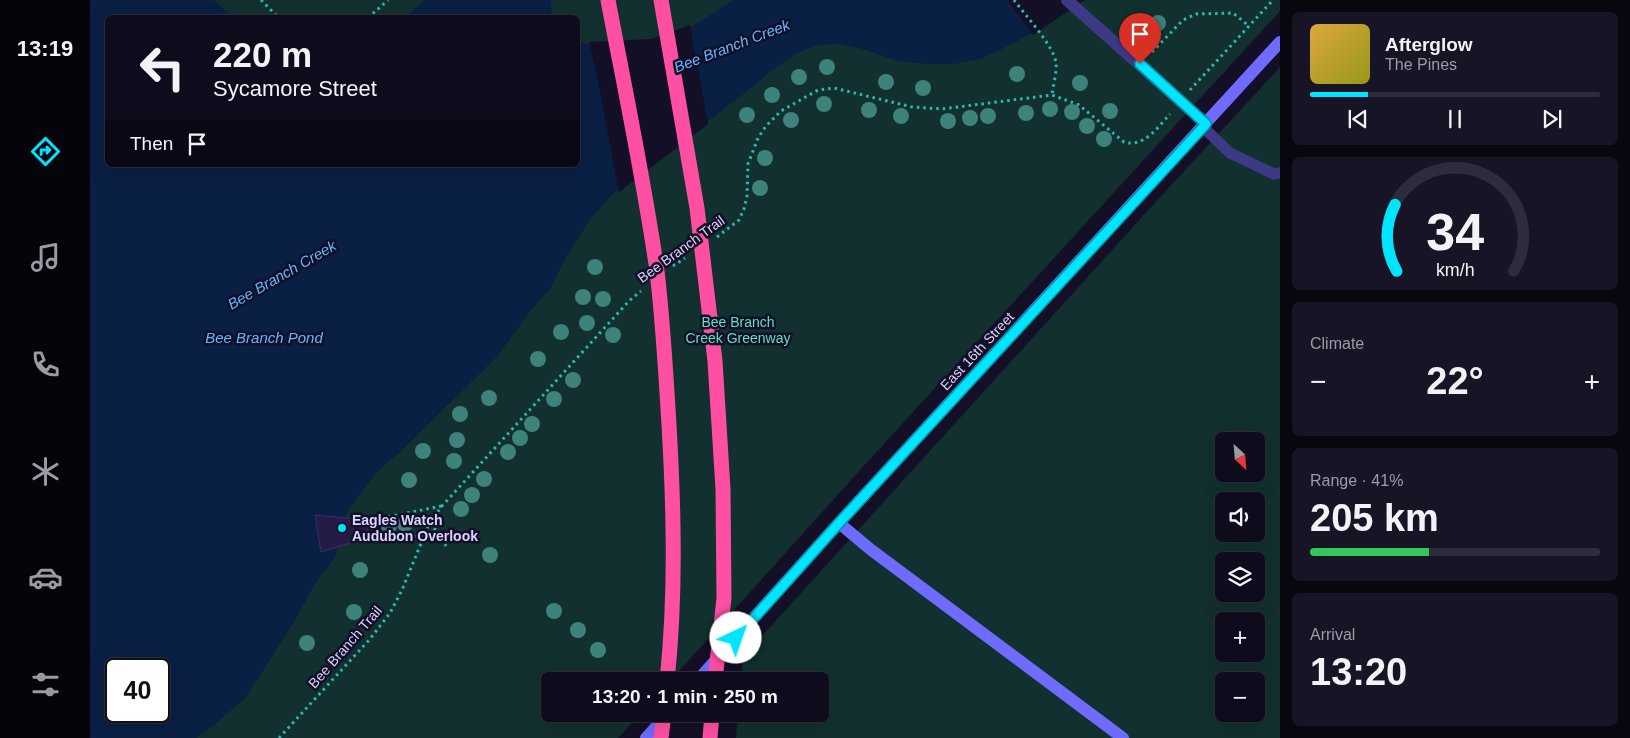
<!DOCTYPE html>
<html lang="en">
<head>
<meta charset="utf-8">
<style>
  :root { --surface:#0e0b1c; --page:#171425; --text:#f1f3f6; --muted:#9b9ba3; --line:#2e2b3b; --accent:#00e5ff }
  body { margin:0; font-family:Helvetica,sans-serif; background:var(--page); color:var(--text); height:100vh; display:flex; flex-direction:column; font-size:19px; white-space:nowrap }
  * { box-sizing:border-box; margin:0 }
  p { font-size:16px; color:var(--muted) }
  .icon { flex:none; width:28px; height:28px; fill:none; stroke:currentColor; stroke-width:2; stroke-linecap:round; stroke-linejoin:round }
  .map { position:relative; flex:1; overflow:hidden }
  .side { display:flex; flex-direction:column; gap:12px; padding:12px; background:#08060f; width:350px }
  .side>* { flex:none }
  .guide { position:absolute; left:15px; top:15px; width:475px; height:152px; border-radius:8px; box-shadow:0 5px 20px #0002,0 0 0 1px var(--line); background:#0e0b1c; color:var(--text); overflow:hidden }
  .needle { width:32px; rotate:154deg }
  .buttons { position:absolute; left:1125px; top:432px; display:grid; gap:10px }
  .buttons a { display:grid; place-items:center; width:50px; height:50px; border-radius:8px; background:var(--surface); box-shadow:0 5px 20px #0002,0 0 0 1px var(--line); font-size:25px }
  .speed { position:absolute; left:15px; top:658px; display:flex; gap:10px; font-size:25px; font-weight:700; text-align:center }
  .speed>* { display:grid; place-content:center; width:65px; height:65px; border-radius:50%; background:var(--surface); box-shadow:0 5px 20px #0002,0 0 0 1px var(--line); line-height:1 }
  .speed .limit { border:2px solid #111; border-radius:8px; background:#fff; color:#111 }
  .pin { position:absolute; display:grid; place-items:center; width:42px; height:42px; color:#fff; margin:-51px -21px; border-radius:50% 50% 50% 0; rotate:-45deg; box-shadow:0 0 5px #0007 }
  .pin .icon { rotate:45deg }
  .me { position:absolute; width:55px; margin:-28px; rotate:42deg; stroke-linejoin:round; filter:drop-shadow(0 0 4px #0008) }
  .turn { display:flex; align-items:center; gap:18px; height:105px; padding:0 25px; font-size:22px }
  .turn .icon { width:65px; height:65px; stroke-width:2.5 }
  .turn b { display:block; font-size:35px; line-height:42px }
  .then { display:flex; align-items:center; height:48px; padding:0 25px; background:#0003; gap:10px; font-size:19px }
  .big { font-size:38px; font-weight:800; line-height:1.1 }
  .side .tile { flex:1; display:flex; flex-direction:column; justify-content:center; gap:8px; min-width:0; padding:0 18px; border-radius:8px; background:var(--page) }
  .side .dial { align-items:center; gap:0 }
  .dial svg { height:130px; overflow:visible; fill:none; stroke:var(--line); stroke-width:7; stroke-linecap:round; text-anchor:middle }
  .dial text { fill:var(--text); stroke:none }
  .song { display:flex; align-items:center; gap:15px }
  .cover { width:60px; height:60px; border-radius:8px; background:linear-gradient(135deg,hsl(40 70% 55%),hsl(60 70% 35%)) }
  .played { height:5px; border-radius:2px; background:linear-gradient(90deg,var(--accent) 20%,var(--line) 20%) }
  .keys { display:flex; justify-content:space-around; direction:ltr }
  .heat { display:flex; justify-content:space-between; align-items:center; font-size:28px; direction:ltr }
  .charge { height:8px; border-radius:4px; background:linear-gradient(90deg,#34c759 41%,var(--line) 0) }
  .trip { position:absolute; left:451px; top:672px; width:288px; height:50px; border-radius:8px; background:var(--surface); box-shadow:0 5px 20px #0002,0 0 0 1px var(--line); font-weight:800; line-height:50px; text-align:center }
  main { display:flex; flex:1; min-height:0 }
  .dock { display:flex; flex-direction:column; width:90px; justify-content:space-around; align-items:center; background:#06040b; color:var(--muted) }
  .dock .icon { width:35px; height:35px }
  .dock .active { color:var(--accent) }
  .dock b { font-size:22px; color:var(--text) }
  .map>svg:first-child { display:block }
  .green { fill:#12302f; fill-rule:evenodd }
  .water { fill:#0a1f44; fill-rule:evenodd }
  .pier { fill:#130f26 }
  .building { fill:#241b47; stroke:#3b2d73 }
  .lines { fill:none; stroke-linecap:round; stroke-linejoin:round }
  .path { stroke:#2fb8b0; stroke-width:3; stroke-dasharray:2.5 4; stroke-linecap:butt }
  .lane { stroke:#3d3a85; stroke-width:11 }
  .street { stroke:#3d3a85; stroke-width:12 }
  .secondary { stroke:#6f6bff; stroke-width:12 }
  .highway { stroke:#ff4fa3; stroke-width:15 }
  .highway-bridge { stroke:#ff4fa3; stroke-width:15 }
  .tree { fill:#3d827b }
  .route-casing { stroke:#0095a6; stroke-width:12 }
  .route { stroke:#00e5ff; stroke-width:9 }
  .poi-dot { fill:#00e5ff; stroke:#130f26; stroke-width:2 }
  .labels { text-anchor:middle; stroke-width:5; stroke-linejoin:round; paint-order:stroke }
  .street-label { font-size:14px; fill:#d9d4ff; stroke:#130f26 }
  .park-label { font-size:14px; fill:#5fe0c0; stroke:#130f26 }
  .poi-label { font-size:14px; font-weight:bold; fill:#d9d4ff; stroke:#130f26; text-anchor:start }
  .water-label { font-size:15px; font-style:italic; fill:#62b6ff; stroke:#130f26 }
</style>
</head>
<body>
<main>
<nav class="dock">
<b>13:19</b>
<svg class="icon active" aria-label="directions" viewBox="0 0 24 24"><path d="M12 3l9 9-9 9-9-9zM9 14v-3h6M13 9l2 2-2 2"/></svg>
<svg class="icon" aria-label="music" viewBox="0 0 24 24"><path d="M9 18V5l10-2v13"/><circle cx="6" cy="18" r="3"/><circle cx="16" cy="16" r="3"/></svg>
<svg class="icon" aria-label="phone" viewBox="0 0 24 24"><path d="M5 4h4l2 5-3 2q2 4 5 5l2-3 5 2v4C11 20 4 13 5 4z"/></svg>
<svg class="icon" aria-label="climate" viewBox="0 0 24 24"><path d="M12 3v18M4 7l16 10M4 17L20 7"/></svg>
<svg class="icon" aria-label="car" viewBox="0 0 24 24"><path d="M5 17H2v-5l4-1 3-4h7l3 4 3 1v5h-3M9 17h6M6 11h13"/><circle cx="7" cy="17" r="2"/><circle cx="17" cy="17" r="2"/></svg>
<svg class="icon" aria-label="filters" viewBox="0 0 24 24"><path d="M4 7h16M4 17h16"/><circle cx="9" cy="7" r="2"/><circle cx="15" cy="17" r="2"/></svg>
</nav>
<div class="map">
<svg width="1190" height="738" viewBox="0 0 1190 738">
  <rect width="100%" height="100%" fill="#130f26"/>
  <path class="green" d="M123,0H336L315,18L142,17Z
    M462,0H1190V11L781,458L580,681H460V714H550L528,738H105L120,728L155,698L201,626L227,580L245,557L231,552C255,517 275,477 310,452L407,356L440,311L461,287L475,258L501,218L521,195L617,121L562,41L504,45L489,43L488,18L463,17C461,12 459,5 462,0Z
    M1190,67V738H646L648,714H730V681H651L653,657L1062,206ZM1134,441H1166V474H1134ZM1134,501H1166V534H1134ZM1134,561H1166V594H1134ZM1134,621H1166V654H1134ZM1134,681H1166V714H1134Z"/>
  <path class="water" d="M0,0H123L142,17L18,18V165H488V43L504,45L562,41L600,28L643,0H993L930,40L891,59L863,64H836L808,61L773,49L749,44L729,45L709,52L680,72L651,96L521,195L501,218L475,258L461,287L440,311L407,356L310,452C286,469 270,493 254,518L225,515L231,552L248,546L245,557L227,580L201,626L155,698L120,728L105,738H0ZM26,669H69V711H26Z
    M336,0H462C459,5 461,12 463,17H315Z"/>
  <path class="pier" d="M917,0H995L943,35Z
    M600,25L618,124L529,192L506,71L499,42L561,39Z"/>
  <path class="building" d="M225,515L276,520L279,537L231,552Z"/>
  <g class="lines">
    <path class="path" d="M171,0L189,18
      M924,0C935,15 964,46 966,63C967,73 963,85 962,95
      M278,18L298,0
      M1062,52L1093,20L1106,14L1143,13L1159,26
      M1100,90L1183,0
      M627,237L649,220L654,209L657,196L658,164L668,138L676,126L691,111L728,90L744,88L822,107L852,109L962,95L989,105L1034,142C1054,148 1068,127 1080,114
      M583,266L595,258
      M339,524L347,531L356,546
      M334,536H283L281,520L352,506
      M189,738L280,639L300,613L312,590L339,524L352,506L539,301L551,291"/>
    <path class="lane" d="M1113,127L1140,153L1184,174L1190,173"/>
    <path class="street" d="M977,0L1116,124"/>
    <path class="secondary" d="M749,523L780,549L1033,738
      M607,681L749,523L1190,42
      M556,738L576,716"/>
    <path class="highway" d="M620,738L622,714"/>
    <path class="highway-bridge" d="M518,0C535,90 554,180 567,271C573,322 576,374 579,425C584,511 586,596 577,681
      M571,0L607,208L625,361L633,489L634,598L625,681
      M571,738L574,714"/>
  </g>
  <g class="tree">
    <circle cx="1068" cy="23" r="8"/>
    <circle cx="737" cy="67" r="8"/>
    <circle cx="927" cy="74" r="8"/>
    <circle cx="709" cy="77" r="8"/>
    <circle cx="796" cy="82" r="8"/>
    <circle cx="990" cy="83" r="8"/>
    <circle cx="833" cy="88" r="8"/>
    <circle cx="682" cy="95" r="8"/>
    <circle cx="734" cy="104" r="8"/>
    <circle cx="960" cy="109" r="8"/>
    <circle cx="779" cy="110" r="8"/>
    <circle cx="1020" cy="111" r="8"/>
    <circle cx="982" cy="112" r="8"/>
    <circle cx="936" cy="113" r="8"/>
    <circle cx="657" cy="115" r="8"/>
    <circle cx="811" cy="116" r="8"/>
    <circle cx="898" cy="116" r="8"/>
    <circle cx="880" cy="118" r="8"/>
    <circle cx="701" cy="120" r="8"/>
    <circle cx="858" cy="121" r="8"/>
    <circle cx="997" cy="126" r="8"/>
    <circle cx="1014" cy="139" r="8"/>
    <circle cx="675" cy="158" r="8"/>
    <circle cx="670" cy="188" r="8"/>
    <circle cx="505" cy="267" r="8"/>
    <circle cx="493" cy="297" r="8"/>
    <circle cx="513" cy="299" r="8"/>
    <circle cx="497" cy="323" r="8"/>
    <circle cx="471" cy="332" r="8"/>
    <circle cx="523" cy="335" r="8"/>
    <circle cx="448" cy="359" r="8"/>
    <circle cx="483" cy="380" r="8"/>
    <circle cx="399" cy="398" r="8"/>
    <circle cx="464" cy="399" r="8"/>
    <circle cx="370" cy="414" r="8"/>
    <circle cx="442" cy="424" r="8"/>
    <circle cx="430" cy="438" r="8"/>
    <circle cx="367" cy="440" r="8"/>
    <circle cx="333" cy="451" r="8"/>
    <circle cx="418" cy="452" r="8"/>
    <circle cx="364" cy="461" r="8"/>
    <circle cx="394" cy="479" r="8"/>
    <circle cx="319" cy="480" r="8"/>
    <circle cx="382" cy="495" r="8"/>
    <circle cx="371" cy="509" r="8"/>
    <circle cx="315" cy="524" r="8"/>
    <circle cx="299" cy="526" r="8"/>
    <circle cx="400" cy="555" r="8"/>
    <circle cx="270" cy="570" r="8"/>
    <circle cx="464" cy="611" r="8"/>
    <circle cx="264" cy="612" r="8"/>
    <circle cx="488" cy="630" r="8"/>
    <circle cx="217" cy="643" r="8"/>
    <circle cx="508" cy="650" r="8"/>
  </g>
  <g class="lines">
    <defs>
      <path id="route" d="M646,638L749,523L1116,124L1050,64"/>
    </defs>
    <use href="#route" class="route-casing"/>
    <use href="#route" class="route"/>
  </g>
  <circle class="poi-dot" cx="252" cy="528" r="5"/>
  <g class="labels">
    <g class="street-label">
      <text transform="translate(591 249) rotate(-36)" y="5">Bee Branch Trail</text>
      <text transform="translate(887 351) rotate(-47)" y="5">East 16th Street</text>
      <text transform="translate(255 647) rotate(-49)" y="5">Bee Branch Trail</text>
    </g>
    <g class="park-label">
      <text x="648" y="327">Bee Branch<tspan x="648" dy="16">Creek Greenway</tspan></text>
    </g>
    <g class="poi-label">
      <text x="262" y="525">Eagles Watch<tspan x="262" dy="16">Audubon Overlook</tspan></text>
    </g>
    <g class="water-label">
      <text transform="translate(642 46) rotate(-21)" y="5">Bee Branch Creek</text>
      <text transform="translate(192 275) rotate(-30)" y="5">Bee Branch Creek</text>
      <text x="174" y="343">Bee Branch Pond</text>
    </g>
  </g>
</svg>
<div class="buttons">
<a><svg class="needle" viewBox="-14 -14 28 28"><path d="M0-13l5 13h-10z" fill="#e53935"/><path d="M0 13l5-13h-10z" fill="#9b9ba3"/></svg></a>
<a><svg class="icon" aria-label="sound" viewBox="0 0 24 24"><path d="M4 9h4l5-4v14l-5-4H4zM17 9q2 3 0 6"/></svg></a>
<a><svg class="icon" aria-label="layers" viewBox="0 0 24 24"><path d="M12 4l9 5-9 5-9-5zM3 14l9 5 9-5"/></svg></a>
<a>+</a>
<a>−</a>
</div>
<div class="speed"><div class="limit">40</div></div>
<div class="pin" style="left:1050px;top:64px;background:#d93025"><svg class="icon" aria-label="arrive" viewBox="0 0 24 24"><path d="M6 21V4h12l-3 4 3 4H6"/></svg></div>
<svg class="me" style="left:646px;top:638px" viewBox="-20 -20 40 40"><circle r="19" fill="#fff"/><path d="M0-13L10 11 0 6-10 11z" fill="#00e5ff"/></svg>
<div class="trip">13:20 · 1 min · 250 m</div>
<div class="guide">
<div class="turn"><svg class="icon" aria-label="left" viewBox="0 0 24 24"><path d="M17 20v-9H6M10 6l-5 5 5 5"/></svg><div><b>220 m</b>Sycamore Street</div></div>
<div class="then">Then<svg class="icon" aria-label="arrive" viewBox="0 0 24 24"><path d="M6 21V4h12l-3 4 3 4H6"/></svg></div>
</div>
</div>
<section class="side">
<div class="tile">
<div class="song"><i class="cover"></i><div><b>Afterglow</b><p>The Pines</p></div></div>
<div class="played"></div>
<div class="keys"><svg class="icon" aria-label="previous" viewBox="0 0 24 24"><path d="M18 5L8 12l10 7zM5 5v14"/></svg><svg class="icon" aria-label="pause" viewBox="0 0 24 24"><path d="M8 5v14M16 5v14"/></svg><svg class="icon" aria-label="next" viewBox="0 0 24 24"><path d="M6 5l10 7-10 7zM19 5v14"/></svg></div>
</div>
<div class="tile dial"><svg viewBox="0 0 100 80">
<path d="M14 69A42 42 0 1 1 86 69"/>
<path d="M14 69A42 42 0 0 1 13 28" stroke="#00e5ff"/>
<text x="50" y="56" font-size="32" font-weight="700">34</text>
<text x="50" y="72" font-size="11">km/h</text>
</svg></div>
<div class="tile"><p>Climate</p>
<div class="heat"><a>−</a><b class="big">22°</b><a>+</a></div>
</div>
<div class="tile"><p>Range · 41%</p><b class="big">205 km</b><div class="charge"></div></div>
<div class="tile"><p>Arrival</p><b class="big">13:20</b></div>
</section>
</main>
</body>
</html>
